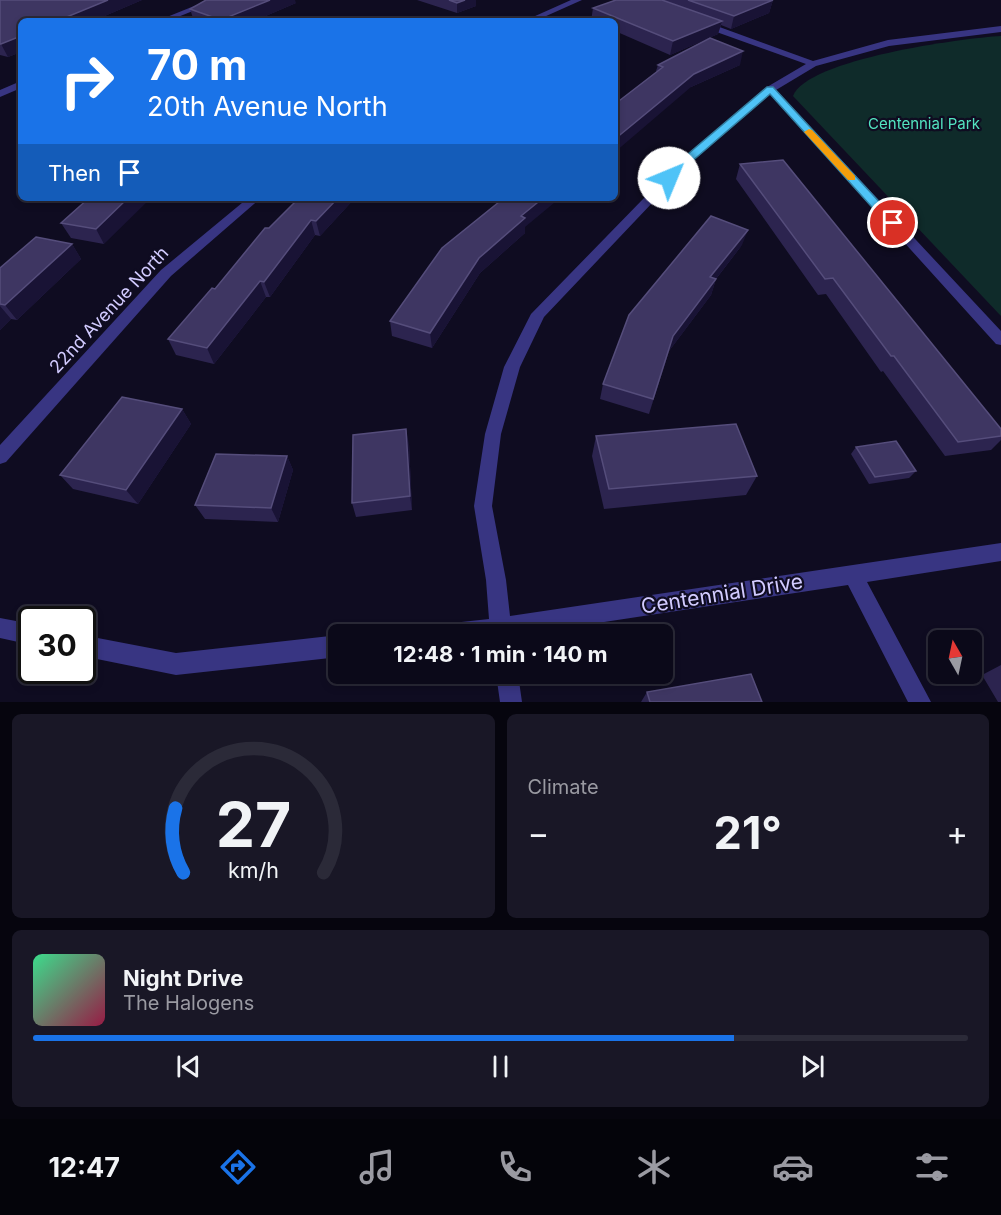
<!DOCTYPE html>
<html lang="en">
<head>
<meta charset="utf-8">
<style>
  :root { --surface:#0b0919; --page:#191726; --text:#f1f3f6; --muted:#9a9aa2; --line:#2b2a38; --accent:#1a73e8 }
  body { margin:0; font-family:Inter,sans-serif; background:var(--page); color:var(--text); height:100vh; display:flex; flex-direction:column; font-size:22px; white-space:nowrap }
  * { box-sizing:border-box; margin:0 }
  p { font-size:20px; color:var(--muted) }
  .icon { flex:none; width:33px; height:33px; fill:none; stroke:currentColor; stroke-width:2; stroke-linecap:round; stroke-linejoin:round }
  .map { position:relative; height:702px; overflow:hidden }
  .details { display:flex; flex-direction:column; gap:12px; padding:12px; background:#06050e; flex:1 }
  .details>* { flex:none }
  .top-card { position:absolute; left:18px; top:18px; width:600px; height:183px; border-radius:9px; box-shadow:0 3px 9px #0003,0 0 0 2px var(--line); background:#1a73e8; color:#fff; overflow:hidden }
  .needle { width:39px; rotate:351deg }
  .buttons { position:absolute; left:928px; top:630px; display:grid; gap:12px }
  .buttons a { display:grid; place-items:center; width:54px; height:54px; border-radius:9px; background:var(--surface); box-shadow:0 3px 9px #0003,0 0 0 2px var(--line); font-size:30px }
  .speed { position:absolute; left:18px; top:606px; display:flex; gap:12px; font-size:30px; font-weight:700; text-align:center }
  .speed>* { display:grid; place-content:center; width:78px; height:78px; border-radius:50%; background:var(--surface); box-shadow:0 3px 9px #0003,0 0 0 2px var(--line); line-height:1 }
  .speed .limit { border:3px solid #111; border-radius:9px; background:#fff; color:#111 }
  .pin { position:absolute; display:grid; place-items:center; width:51px; height:51px; color:#fff; margin:-26px; border:3px solid #fff; border-radius:50%; box-shadow:0 2px 6px #0007 }
  .me { position:absolute; width:66px; margin:-33px; rotate:45deg; stroke-linejoin:round; filter:drop-shadow(0 0 4px #0008) }
  .turn { display:flex; align-items:center; gap:21px; height:126px; padding:0 30px; font-size:27px }
  .turn .icon { width:78px; height:78px; stroke-width:2.5 }
  .turn b { display:block; font-size:42px; line-height:51px }
  .then { display:flex; align-items:center; height:57px; padding:0 30px; background:#0003; gap:12px; font-size:22px }
  .big { font-size:45px; font-weight:700; line-height:1.1 }
  .details .widget { flex:1; display:flex; flex-direction:column; justify-content:center; gap:9px; min-width:0; padding:0 21px; border-radius:9px; background:var(--page) }
  .details .dial { align-items:center; gap:0 }
  .dial svg { height:156px; overflow:visible; fill:none; stroke:var(--line); stroke-width:7; stroke-linecap:round; text-anchor:middle }
  .dial text { fill:var(--text); stroke:none }
  .song { display:flex; align-items:center; gap:18px }
  .cover { width:72px; height:72px; border-radius:9px; background:linear-gradient(135deg,hsl(150 70% 55%),hsl(340 70% 35%)) }
  .played { height:6px; border-radius:3px; background:linear-gradient(90deg,var(--accent) 75%,var(--line) 75%) }
  .keys { display:flex; justify-content:space-around; direction:ltr }
  .heat { display:flex; justify-content:space-between; align-items:center; font-size:33px; direction:ltr }
  .details .tiles { flex:1; display:grid; gap:12px; grid-template-columns:1fr 1fr }
  .widget:last-child { grid-column:span 2 }
  .trip { position:absolute; left:328px; top:624px; width:345px; height:60px; border-radius:9px; background:var(--surface); box-shadow:0 3px 9px #0003,0 0 0 2px var(--line); font-weight:700; line-height:60px; text-align:center }
  .tabs { display:flex; height:96px; justify-content:space-around; align-items:center; background:#04040a; color:var(--muted) }
  .tabs .icon { width:42px; height:42px }
  .tabs .current { color:var(--accent) }
  .tabs b { font-size:27px; color:var(--text) }
  .map>svg:first-child { display:block }
  .green { fill:#0f2b2a }
  .lines { fill:none; stroke-linecap:round; stroke-linejoin:round }
  .minor { fill:#383582; fill-rule:evenodd }
  .wall { fill:#2c244f }
  .shaded-wall { fill:#191335 }
  .building { fill:#3e3662; stroke:#554d7b; stroke-width:1.5 }
  .route { fill:#4fc3f7; stroke:#337fa1; stroke-width:1.5 }
  .slow { fill:#f59e0b }
  .labels { text-anchor:middle; stroke-width:4.5; stroke-linejoin:round; paint-order:stroke }
  .far-park-label { font-size:15px; fill:#53e4c0; stroke:#0f0c21 }
  .street-label { font-size:18px; fill:#d2cbff; stroke:#0f0c21 }
  .near-street-label { font-size:21px; fill:#d2cbff; stroke:#0f0c21 }
</style>
</head>
<body>
<div class="map">
<svg width="1001" height="702" viewBox="0 0 1001 702">
  <rect width="100%" height="100%" fill="#0f0c21"/>
  <path class="green" d="M1001,36V316L793,96C807,59 963,38 1001,36Z"/>
  <g class="lines">
    <path class="minor" d="M209,0H220L168,21H157Z
      M571,0H582L535,21H524Z
      M697,21H703L813,61L888,40L1001,26V32L889,46L816,66L776,90L1001,331V345L996,344L770,94L690,163L544,317L520,367L501,434L492,506L506,580L510,616L1001,543V561L867,582L931,702H908L848,585L525,634H433L436,627L443,624L489,619L486,580L474,506L485,434L504,367L531,314L682,159L767,87L806,64L697,25Z
      M21,81V88L0,97V90Z
      M248,198H261L171,276L6,462L0,464V445L161,270Z
      M0,618L32,624V645L0,638Z
      M82,635L176,653L339,635V657L176,675L82,656Z
      M496,674H518L522,702H500Z"/>
  </g>
  <path class="wall" d="M0,0H142L93,21H21V52L8,57L0,55Z
    M417,0H476V6L457,13Z
    M616,0H773L769,13L731,29L721,25L718,34L670,55L615,31V21H591L593,8Z
    M296,3L254,21H194L190,9Z
    M658,65H740L691,87L656,71Z
    M740,164L1001,429V440L991,450L945,456L883,371L881,372L826,294L818,295L736,179Z
    M89,198L104,244L71,238L61,223Z
    M299,198H355L320,236L315,235L270,297H266L214,364L176,355L168,339L215,289L269,228Z
    M525,227V233L480,273L432,348L392,336L390,321Z
    M72,244L81,259L17,320L11,319L0,330V268Z
    M742,245L716,279L711,295L669,351L649,414L600,399L603,384Z
    M182,409L191,424L138,504L73,489L60,475Z
    M596,436L757,476L746,495L604,509L592,456Z
    M409,444L412,510L356,517L352,503Z
    M856,447L916,471L909,478L869,484L851,454Z
    M287,456L293,470L278,522L205,519L195,505Z
    M1001,665V702H998L982,675Z
    M647,692L762,702H641Z"/>
  <path class="shaded-wall" d="M108,0H142L93,21H57Z
    M270,0H295L296,3L254,21H221V20Z
    M465,0H476V6L457,13V3Z
    M773,0L769,13L731,29L734,16Z
    M722,21L718,34L670,55L673,41Z
    M21,36V52L8,57L1,44Z
    M743,51L740,65L691,87L615,152V139L694,74Z
    M128,198H151L104,244L96,229Z
    M338,198H355L320,236L316,221Z
    M543,198H560L525,227V233L480,273L432,348L430,333L479,258L521,216Z
    M311,220L315,235L270,297L264,282Z
    M748,230L742,245L705,293L710,277Z
    M72,244L81,259L17,320L5,305Z
    M716,279L711,295L669,351L649,414L673,336Z
    M260,281L266,297L214,364L207,348Z
    M0,306L11,319L0,330Z
    M182,409L191,424L138,504L126,490Z
    M406,429L409,444L412,510L410,496Z
    M287,456L293,470L278,522L271,508Z"/>
  <path class="building" d="M0,0H108L57,21H21V36L1,44H0Z
    M206,0H270L221,20L190,9Z
    M449,0H465L457,3Z
    M616,0H662L722,21L673,41L593,8Z
    M688,0H773L734,16Z
    M710,38L743,51L694,74L615,139V104L663,67L658,65Z
    M783,160L1001,429V436L958,442L894,356H891L833,278L825,279L740,164Z
    M89,198H128L96,229L61,223Z
    M299,198H338L316,221L311,220L264,282L260,281L207,348L168,339L212,288L215,289L265,228H269Z
    M504,198H543L521,216L525,218L479,258L430,333L390,321L442,248Z
    M711,216L748,230L710,277L716,279L673,336L653,399L603,384L629,315Z
    M36,237L72,244L5,305L0,304V268Z
    M122,397L182,409L126,490L60,475Z
    M736,424L757,476L609,489L596,436Z
    M406,429L410,496L352,503L353,435Z
    M896,441L916,471L875,477L856,447Z
    M216,454L287,456L271,508L195,505Z
    M751,674L762,702H650L647,692Z"/>
  <path class="route" d="M767,87H773L897,221V226H889L770,94L690,163L673,180H666V176L682,159Z"/>
  <path class="slow" d="M809,129L812,130L855,176V180H848L806,134L804,132Z"/>
  <g class="labels">
    <g class="far-park-label">
      <text x="924" y="129">Centennial Park</text>
    </g>
    <g class="street-label">
      <text transform="translate(109 310) rotate(-47)" y="6">22nd Avenue North</text>
    </g>
    <g class="near-street-label">
      <text transform="translate(722 594) rotate(-9)" y="7">Centennial Drive</text>
    </g>
  </g>
</svg>
<div class="buttons">
<a><svg class="needle" viewBox="-14 -14 28 28"><path d="M0-13l5 13h-10z" fill="#e53935"/><path d="M0 13l5-13h-10z" fill="#9a9aa2"/></svg></a>
</div>
<div class="speed"><div class="limit">30</div></div>
<div class="pin" style="left:893px;top:223px;background:#d93025"><svg class="icon" aria-label="arrive" viewBox="0 0 24 24"><path d="M6 21V4h12l-3 4 3 4H6"/></svg></div>
<svg class="me" style="left:669px;top:178px" viewBox="-20 -20 40 40"><circle r="19" fill="#fff"/><path d="M0-13L10 11 0 6-10 11z" fill="#4fc3f7"/></svg>
<div class="trip">12:48 · 1 min · 140 m</div>
<div class="top-card">
<div class="turn"><svg class="icon" aria-label="right" viewBox="0 0 24 24"><path d="M7 20v-9h11M14 6l5 5-5 5"/></svg><div><b>70 m</b>20th Avenue North</div></div>
<div class="then">Then<svg class="icon" aria-label="arrive" viewBox="0 0 24 24"><path d="M6 21V4h12l-3 4 3 4H6"/></svg></div>
</div>
</div>
<section class="details">
<div class="tiles">
<div class="widget dial"><svg viewBox="0 0 100 80">
<path d="M14 69A42 42 0 1 1 86 69"/>
<path d="M14 69A42 42 0 0 1 10 36" stroke="#1a73e8"/>
<text x="50" y="56" font-size="32" font-weight="700">27</text>
<text x="50" y="72" font-size="11">km/h</text>
</svg></div>
<div class="widget"><p>Climate</p>
<div class="heat"><a>−</a><b class="big">21°</b><a>+</a></div>
</div>
<div class="widget">
<div class="song"><i class="cover"></i><div><b>Night Drive</b><p>The Halogens</p></div></div>
<div class="played"></div>
<div class="keys"><svg class="icon" aria-label="previous" viewBox="0 0 24 24"><path d="M18 5L8 12l10 7zM5 5v14"/></svg><svg class="icon" aria-label="pause" viewBox="0 0 24 24"><path d="M8 5v14M16 5v14"/></svg><svg class="icon" aria-label="next" viewBox="0 0 24 24"><path d="M6 5l10 7-10 7zM19 5v14"/></svg></div>
</div>
</div>
</section>
<nav class="tabs">
<b>12:47</b>
<svg class="icon current" aria-label="directions" viewBox="0 0 24 24"><path d="M12 3l9 9-9 9-9-9zM9 14v-3h6M13 9l2 2-2 2"/></svg>
<svg class="icon" aria-label="music" viewBox="0 0 24 24"><path d="M9 18V5l10-2v13"/><circle cx="6" cy="18" r="3"/><circle cx="16" cy="16" r="3"/></svg>
<svg class="icon" aria-label="phone" viewBox="0 0 24 24"><path d="M5 4h4l2 5-3 2q2 4 5 5l2-3 5 2v4C11 20 4 13 5 4z"/></svg>
<svg class="icon" aria-label="climate" viewBox="0 0 24 24"><path d="M12 3v18M4 7l16 10M4 17L20 7"/></svg>
<svg class="icon" aria-label="car" viewBox="0 0 24 24"><path d="M5 17H2v-5l4-1 3-4h7l3 4 3 1v5h-3M9 17h6M6 11h13"/><circle cx="7" cy="17" r="2"/><circle cx="17" cy="17" r="2"/></svg>
<svg class="icon" aria-label="filters" viewBox="0 0 24 24"><path d="M4 7h16M4 17h16"/><circle cx="9" cy="7" r="2"/><circle cx="15" cy="17" r="2"/></svg>
</nav>
</body>
</html>
